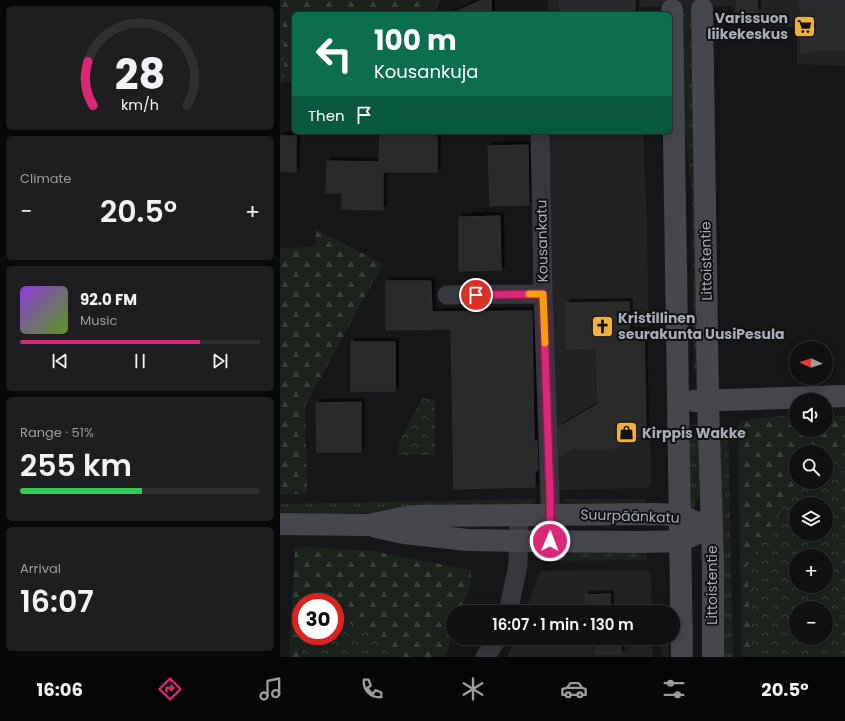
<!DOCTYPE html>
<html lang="en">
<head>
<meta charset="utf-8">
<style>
  :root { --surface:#101012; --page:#1e1e20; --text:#f1f3f6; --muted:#9c9d9f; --line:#303032; --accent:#db2777 }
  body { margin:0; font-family:Poppins,sans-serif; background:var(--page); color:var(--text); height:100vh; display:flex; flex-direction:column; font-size:15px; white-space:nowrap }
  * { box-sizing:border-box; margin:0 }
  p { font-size:13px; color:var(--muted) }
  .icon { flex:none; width:22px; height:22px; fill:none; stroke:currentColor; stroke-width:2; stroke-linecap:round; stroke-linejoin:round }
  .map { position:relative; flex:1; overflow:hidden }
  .details { display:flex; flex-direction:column; gap:6px; padding:6px; background:#09090a; width:280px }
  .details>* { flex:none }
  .hud { position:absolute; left:12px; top:12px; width:380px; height:122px; border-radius:6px; box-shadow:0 2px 10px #0003,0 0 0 1px var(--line); background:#0b6e4f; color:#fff; overflow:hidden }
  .needle { width:26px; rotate:273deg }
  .controls { position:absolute; left:509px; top:341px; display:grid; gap:8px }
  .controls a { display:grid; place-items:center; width:44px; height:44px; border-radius:50%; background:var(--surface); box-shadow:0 2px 10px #0003,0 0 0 1px var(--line); font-size:20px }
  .speed { position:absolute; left:12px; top:593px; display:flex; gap:8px; font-size:20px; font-weight:700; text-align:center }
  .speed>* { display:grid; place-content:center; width:52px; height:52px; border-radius:50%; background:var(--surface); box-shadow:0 2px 10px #0003,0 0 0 1px var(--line); line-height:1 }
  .speed .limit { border:6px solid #d22; background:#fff; color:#111 }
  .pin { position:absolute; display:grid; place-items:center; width:34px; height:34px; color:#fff; margin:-17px; border:2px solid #fff; border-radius:50%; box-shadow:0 1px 4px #0007 }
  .me { position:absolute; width:44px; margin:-22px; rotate:1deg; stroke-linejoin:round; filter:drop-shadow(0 0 3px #0008) }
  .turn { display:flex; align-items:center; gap:14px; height:84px; padding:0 16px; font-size:18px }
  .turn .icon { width:52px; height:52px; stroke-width:2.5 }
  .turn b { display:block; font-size:28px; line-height:34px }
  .then { display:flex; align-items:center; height:38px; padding:0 16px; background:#0003; gap:8px; font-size:15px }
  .big { font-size:30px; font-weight:600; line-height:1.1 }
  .details .card { flex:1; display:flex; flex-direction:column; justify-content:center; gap:6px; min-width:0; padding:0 14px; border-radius:6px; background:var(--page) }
  .details .dial { align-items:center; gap:0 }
  .dial svg { height:104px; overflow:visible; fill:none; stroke:var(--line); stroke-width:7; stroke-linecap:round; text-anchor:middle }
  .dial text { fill:var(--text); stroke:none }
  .song { display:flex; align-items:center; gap:12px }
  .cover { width:48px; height:48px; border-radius:6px; background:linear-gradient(135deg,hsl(270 70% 55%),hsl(90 70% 35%)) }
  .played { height:4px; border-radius:2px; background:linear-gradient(90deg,var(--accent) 75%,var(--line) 75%) }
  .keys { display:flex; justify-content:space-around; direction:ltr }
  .heat { display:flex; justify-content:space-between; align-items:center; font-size:22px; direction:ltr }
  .charge { height:6px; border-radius:3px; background:linear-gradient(90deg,#34c759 51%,var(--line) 0) }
  .trip { position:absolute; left:166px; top:605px; width:234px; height:40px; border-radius:20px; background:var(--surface); box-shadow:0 2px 10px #0003,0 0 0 1px var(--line); font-weight:600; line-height:40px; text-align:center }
  .menu { display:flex; height:64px; justify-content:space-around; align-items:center; background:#060607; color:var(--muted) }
  .menu .icon { width:28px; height:28px }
  .menu .current { color:var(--accent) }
  .menu b { font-size:18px; color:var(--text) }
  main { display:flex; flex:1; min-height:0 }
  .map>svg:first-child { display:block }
  .built { fill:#222225 }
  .grass { fill:url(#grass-tufts) }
  .forest { fill:url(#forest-firs); fill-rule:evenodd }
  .park { fill:url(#park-crowns); fill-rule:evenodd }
  .building { fill:#29292c; stroke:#303034; filter:url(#shadow) }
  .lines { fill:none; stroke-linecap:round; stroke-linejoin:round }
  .street { stroke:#37383d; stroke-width:19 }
  .secondary { stroke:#45474d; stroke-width:22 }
  .route-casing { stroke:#8e194d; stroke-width:10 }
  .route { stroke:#db2777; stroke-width:7 }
  .slow { stroke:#f59e0b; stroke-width:7 }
  .labels { text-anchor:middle; stroke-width:4; stroke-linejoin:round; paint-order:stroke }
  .poi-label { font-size:14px; font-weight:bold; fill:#a8adb8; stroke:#111113; text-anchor:start }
  .street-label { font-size:14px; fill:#a8adb8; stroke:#111113 }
</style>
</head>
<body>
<main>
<section class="details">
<div class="card dial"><svg viewBox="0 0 100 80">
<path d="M14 69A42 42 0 1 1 86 69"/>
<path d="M14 69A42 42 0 0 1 10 35" stroke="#db2777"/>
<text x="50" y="56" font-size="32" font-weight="700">28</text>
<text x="50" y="72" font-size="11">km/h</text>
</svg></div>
<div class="card"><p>Climate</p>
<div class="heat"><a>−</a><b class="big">20.5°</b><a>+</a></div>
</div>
<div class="card">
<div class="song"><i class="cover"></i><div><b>92.0 FM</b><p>Music</p></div></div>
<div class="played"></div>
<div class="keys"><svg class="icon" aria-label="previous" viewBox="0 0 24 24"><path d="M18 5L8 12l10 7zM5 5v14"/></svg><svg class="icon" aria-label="pause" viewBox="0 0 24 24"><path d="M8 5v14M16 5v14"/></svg><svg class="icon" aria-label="next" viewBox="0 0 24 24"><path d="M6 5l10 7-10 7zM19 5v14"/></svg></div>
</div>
<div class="card"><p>Range · 51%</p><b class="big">255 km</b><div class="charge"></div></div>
<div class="card"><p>Arrival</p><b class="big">16:07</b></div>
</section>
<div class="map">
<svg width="565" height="657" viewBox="0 0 565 657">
  <defs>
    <pattern id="grass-tufts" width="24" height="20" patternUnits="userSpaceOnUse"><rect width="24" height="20" fill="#1c231d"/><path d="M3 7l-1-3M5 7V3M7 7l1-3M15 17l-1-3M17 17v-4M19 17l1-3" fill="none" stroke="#3a403c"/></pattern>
    <pattern id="forest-firs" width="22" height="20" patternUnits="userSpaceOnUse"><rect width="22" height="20" fill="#1c231d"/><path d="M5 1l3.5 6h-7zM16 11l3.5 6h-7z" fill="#3a403c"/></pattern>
    <pattern id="park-crowns" width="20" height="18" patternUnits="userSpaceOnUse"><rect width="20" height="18" fill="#1c231d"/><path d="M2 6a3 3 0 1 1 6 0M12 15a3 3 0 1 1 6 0" fill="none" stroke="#3a403c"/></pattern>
    <filter id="shadow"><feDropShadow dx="3.5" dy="-3.5" stdDeviation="0" flood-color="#0009"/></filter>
  </defs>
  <rect width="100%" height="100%" fill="#161618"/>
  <path class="built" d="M268,0H565V66L517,64V27L454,24L453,6L360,7V14H268Z
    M270,132H363L367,222L371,484L367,488L274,490Z
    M368,570L371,579L372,612H245L260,571Z
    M235,638H372L373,657H227Z"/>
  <path class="grass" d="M402,7H412L417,371H415L414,367L412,197L403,113Z
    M418,418L420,479L419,495L413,511L410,512L409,452L411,437Z
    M448,430L453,657H443L440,445C441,439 443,434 448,430Z
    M255,499L256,501C252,506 246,508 239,510L0,514V504Z
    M283,499H366L364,505L284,502Z
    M295,552L357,553L367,555V560L267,561L270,559Z
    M381,638H386L389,657H381Z"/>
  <path class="forest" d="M1,0H160L153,14H14V83L5,81Z
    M35,229L103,264L25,406L27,494L0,495V248L34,247L36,244Z
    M516,415V430H546V415L565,416V657H462L458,426L461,422L481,418ZM516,452H546V482H516ZM516,504H546V534H516ZM516,556H546V586H516ZM516,608H546V638H516Z
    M30,547L93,551L191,570V582L181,612H173V633L165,657H9L15,548ZM21,602H55V636H21Z"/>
  <path class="park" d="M0,0H1L5,81L0,83Z
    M142,399H155V455H118L119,442Z
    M565,445V657H472L467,565L519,482H546V457ZM516,504H546V534H516ZM516,556H546V586H516ZM516,608H546V638H516Z
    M55,615L115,649L112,657H19L27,636H55Z"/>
  <path class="building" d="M202,0H211V14H170Z
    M280,0H355V14H280Z
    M457,0H477V12H457Z
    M520,0H565V50H531L521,54Z
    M100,132H142V133L157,134V172H103V210L62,209V193H46L47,161L99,162Z
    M0,136H16V172L0,171Z
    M248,145L249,205L210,206L208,146Z
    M220,216L221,270L179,271V217Z
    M106,281H151L152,312L252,311L254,442L257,440L258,470L255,472V487L174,489L171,329L106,330Z
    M349,302V331H364L366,436H351L335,448H293L280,456L279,427L318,404L317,348L286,349V303Z
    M71,342H115V391H71Z
    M81,402V452H37L36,403Z
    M330,594V609H306L305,595Z
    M316,638H340L341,654H316Z"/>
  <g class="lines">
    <path class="street" d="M260,132L263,294L270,495V541
      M167,295L263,294
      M228,612L238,565L239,515
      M205,657L218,638"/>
    <path class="secondary" d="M422,9L428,400L433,563V657
      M392,10L402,657
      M413,401L565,396
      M0,524L88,525L132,516L374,514L399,515L432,529
      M96,527L124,533L188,540L239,541L362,542L400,541L414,535"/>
  </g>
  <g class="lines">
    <defs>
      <path id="route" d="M196,295L263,294L270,495V541"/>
    </defs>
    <use href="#route" class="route-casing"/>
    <use href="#route" class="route"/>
    <path class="slow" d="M249,294H263L265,343"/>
  </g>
  <defs>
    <symbol id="supermarket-square" viewBox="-11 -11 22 22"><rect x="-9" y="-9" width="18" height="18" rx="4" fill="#f2b134" stroke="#111113"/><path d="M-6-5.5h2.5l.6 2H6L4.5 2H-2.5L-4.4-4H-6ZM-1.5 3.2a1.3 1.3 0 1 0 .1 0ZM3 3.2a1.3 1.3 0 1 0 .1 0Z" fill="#111"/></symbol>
    <symbol id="church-square" viewBox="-11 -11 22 22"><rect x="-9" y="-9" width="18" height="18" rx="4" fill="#f2b134" stroke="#111113"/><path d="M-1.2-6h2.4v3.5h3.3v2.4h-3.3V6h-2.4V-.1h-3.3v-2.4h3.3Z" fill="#111"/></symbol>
    <symbol id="shop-square" viewBox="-11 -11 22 22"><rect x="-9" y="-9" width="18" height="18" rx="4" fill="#f2b134" stroke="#111113"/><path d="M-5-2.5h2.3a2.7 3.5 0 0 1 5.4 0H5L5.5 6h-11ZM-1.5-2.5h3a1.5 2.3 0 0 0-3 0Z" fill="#111"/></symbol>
  </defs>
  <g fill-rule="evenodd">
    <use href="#supermarket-square" x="512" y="14" width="25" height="25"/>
    <use href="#church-square" x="310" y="314" width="25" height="25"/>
    <use href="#shop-square" x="334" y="420" width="25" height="25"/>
  </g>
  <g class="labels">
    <g class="poi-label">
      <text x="508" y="23" text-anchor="end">Varissuon<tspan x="508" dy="16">liikekeskus</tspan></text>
      <text x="338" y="323">Kristillinen<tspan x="338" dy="16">seurakunta UusiPesula</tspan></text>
      <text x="362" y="438">Kirppis Wakke</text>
    </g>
    <g class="street-label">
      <text transform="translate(262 241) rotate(-91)" y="5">Kousankatu</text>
      <text transform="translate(426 261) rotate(-91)" y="5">Littoistentie</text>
      <text transform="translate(350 516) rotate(2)" y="5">Suurpäänkatu</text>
      <text transform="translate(432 585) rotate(-90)" y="5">Littoistentie</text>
    </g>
  </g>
</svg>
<div class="controls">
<a><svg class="needle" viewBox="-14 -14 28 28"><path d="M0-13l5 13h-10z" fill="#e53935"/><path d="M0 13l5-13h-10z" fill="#9c9d9f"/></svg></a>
<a><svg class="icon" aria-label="sound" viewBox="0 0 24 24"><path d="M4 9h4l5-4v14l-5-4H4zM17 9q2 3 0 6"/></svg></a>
<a><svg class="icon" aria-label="search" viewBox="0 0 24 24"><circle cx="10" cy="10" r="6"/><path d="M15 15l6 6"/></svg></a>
<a><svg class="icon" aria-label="layers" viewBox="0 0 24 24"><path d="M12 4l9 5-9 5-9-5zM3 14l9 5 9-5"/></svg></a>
<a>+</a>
<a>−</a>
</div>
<div class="speed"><div class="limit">30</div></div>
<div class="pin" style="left:196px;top:295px;background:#d93025"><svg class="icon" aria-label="arrive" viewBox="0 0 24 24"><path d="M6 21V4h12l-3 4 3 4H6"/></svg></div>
<svg class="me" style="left:270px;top:541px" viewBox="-20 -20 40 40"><circle r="17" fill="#db2777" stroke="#fff" stroke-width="3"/><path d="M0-11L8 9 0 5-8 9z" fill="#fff"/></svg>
<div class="trip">16:07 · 1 min · 130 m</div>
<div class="hud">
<div class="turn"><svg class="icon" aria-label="left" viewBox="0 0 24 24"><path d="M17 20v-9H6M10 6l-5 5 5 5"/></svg><div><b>100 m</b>Kousankuja</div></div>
<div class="then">Then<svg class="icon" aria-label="arrive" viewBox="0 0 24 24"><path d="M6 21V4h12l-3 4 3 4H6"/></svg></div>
</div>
</div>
</main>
<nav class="menu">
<b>16:06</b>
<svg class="icon current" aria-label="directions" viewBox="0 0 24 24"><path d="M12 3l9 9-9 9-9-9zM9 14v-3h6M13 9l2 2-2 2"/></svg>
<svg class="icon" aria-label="music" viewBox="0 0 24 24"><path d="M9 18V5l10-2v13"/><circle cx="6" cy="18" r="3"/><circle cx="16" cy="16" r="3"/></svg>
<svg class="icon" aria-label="phone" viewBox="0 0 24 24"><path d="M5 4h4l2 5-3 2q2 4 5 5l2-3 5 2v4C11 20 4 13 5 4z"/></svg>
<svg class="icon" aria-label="climate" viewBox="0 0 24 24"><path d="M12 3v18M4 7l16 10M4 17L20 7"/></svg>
<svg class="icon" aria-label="car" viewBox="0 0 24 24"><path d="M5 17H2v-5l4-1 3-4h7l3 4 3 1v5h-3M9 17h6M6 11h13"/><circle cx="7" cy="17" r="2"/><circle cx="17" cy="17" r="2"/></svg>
<svg class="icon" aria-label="filters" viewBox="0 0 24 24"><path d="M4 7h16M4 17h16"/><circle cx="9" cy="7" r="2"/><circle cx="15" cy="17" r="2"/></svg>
<b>20.5°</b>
</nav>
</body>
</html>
